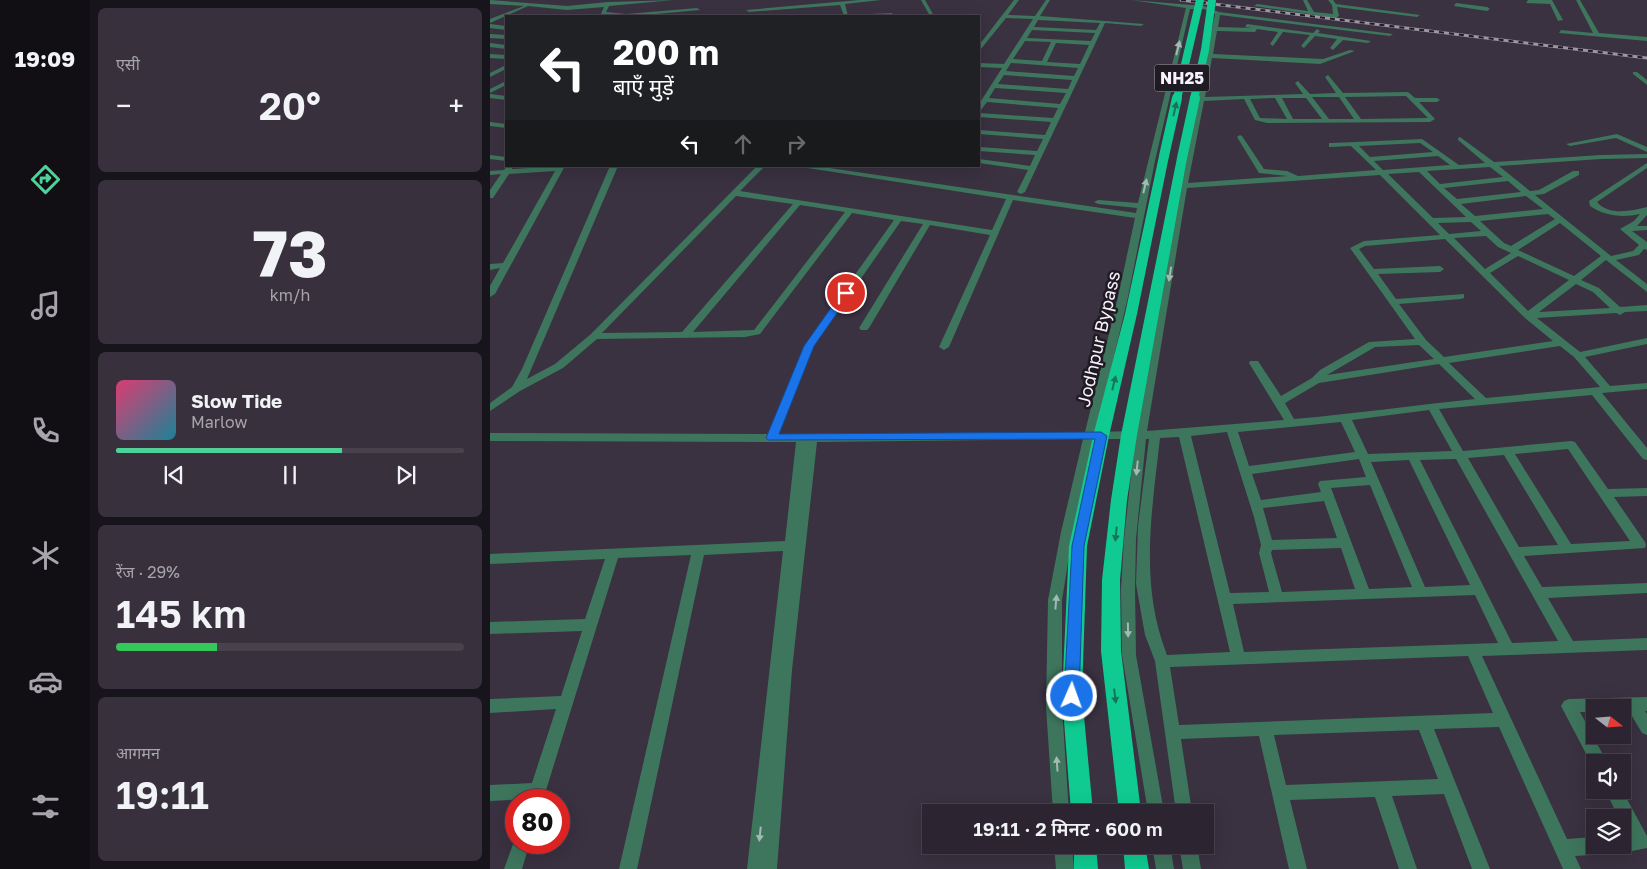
<!DOCTYPE html>
<html lang="hi">
<head>
<meta charset="utf-8">
<style>
  :root { --surface:#2c2531; --page:#38313d; --text:#f1f3f6; --muted:#a6a5ab; --line:#48424d; --accent:#4dd39a }
  body { margin:0; font-family:"Golos Text","Noto Sans Devanagari",sans-serif; background:var(--page); color:var(--text); height:100vh; display:flex; flex-direction:column; font-size:19px; white-space:nowrap }
  * { box-sizing:border-box; margin:0 }
  p { font-size:16px; color:var(--muted) }
  .icon { flex:none; width:28px; height:28px; fill:none; stroke:currentColor; stroke-width:2; stroke-linecap:round; stroke-linejoin:round }
  .map { position:relative; flex:1; overflow:hidden }
  .sheet { display:flex; flex-direction:column; gap:8px; padding:8px; background:#18141b; width:400px }
  .sheet>* { flex:none }
  .guide { position:absolute; left:15px; top:15px; width:475px; height:152px; border-radius:0px; box-shadow:0 5px 20px #0002,0 0 0 1px var(--line); background:#202124; color:#fff; overflow:hidden }
  .needle { width:32px; rotate:107deg }
  .controls { position:absolute; left:1096px; top:699px; display:grid; gap:10px }
  .controls a { display:grid; place-items:center; width:45px; height:45px; border-radius:0px; background:var(--surface); box-shadow:0 5px 20px #0002,0 0 0 1px var(--line); font-size:25px }
  .speed { position:absolute; left:15px; top:789px; display:flex; gap:10px; font-size:25px; font-weight:700; text-align:center }
  .speed>* { display:grid; place-content:center; width:65px; height:65px; border-radius:50%; background:var(--surface); box-shadow:0 5px 20px #0002,0 0 0 1px var(--line); line-height:1 }
  .speed .limit { border:8px solid #d22; background:#fff; color:#111 }
  .pin { position:absolute; display:grid; place-items:center; width:42px; height:42px; color:#fff; margin:-21px; border:2px solid #fff; border-radius:50%; box-shadow:0 1px 5px #0007 }
  .me { position:absolute; width:55px; margin:-28px; rotate:2deg; stroke-linejoin:round; filter:drop-shadow(0 0 4px #0008) }
  .turn { display:flex; align-items:center; gap:18px; height:105px; padding:0 25px; font-size:22px }
  .turn .icon { width:65px; height:65px; stroke-width:2.5 }
  .turn b { display:block; font-size:35px; line-height:42px }
  .lanes { display:flex; align-items:center; height:48px; padding:0 25px; background:#0003; justify-content:center; gap:25px; direction:ltr }
  .lanes .off { opacity:.35 }
  .big { font-size:38px; font-weight:600; line-height:1.1 }
  .sheet .card { flex:1; display:flex; flex-direction:column; justify-content:center; gap:8px; min-width:0; padding:0 18px; border-radius:8px; background:var(--page) }
  .sheet .dial { align-items:center; gap:0 }
  .dial b { font-size:65px; line-height:1 }
  .song { display:flex; align-items:center; gap:15px }
  .cover { width:60px; height:60px; border-radius:8px; background:linear-gradient(135deg,hsl(340 70% 55%),hsl(190 70% 35%)) }
  .played { height:5px; border-radius:2px; background:linear-gradient(90deg,var(--accent) 65%,var(--line) 65%) }
  .keys { display:flex; justify-content:space-around; direction:ltr }
  .heat { display:flex; justify-content:space-between; align-items:center; font-size:28px; direction:ltr }
  .charge { height:8px; border-radius:4px; background:linear-gradient(90deg,#34c759 29%,var(--line) 0) }
  .trip { position:absolute; left:432px; top:804px; width:292px; height:50px; border-radius:0px; background:var(--surface); box-shadow:0 5px 20px #0002,0 0 0 1px var(--line); font-weight:600; line-height:50px; text-align:center }
  main { display:flex; flex:1; min-height:0 }
  .tab-bar { display:flex; flex-direction:column; width:90px; justify-content:space-around; align-items:center; background:#120f14; color:var(--muted) }
  .tab-bar .icon { width:35px; height:35px }
  .tab-bar .selected { color:var(--accent) }
  .tab-bar b { font-size:22px; color:var(--text) }
  .map>svg:first-child { display:block }
  .lines { fill:none; stroke-linecap:round; stroke-linejoin:round }
  .minor { fill:#3e755d; fill-rule:evenodd }
  .highway { fill:#0fcb91; fill-rule:evenodd }
  .rail-casing { stroke:#9e96a4; stroke-width:3 }
  .rail { stroke:#1f1b22; stroke-width:2; stroke-dasharray:5; stroke-linecap:butt }
  .highway-bridge-far1 { stroke:#0fcb91; stroke-width:8 }
  .highway-bridge { stroke:#0fcb91; stroke-width:10 }
  .oneway { fill:#a4b9b4 }
  .oneway2 { fill:#17735a }
  .route { fill:#1a73e8; stroke:#114b97 }
  .labels { text-anchor:middle; stroke-width:5; stroke-linejoin:round; paint-order:stroke }
  .shield { fill:#1f1b22; stroke:#b6b1bb; stroke-width:1 }
  .shield-label { font-size:16px; font-weight:bold; fill:#f7f1fc }
  .street-label { font-size:18px; fill:#f7f1fc; stroke:#1f1b22 }
</style>
</head>
<body>
<main>
<nav class="tab-bar">
<b>19:09</b>
<svg class="icon selected" aria-label="directions" viewBox="0 0 24 24"><path d="M12 3l9 9-9 9-9-9zM9 14v-3h6M13 9l2 2-2 2"/></svg>
<svg class="icon" aria-label="music" viewBox="0 0 24 24"><path d="M9 18V5l10-2v13"/><circle cx="6" cy="18" r="3"/><circle cx="16" cy="16" r="3"/></svg>
<svg class="icon" aria-label="phone" viewBox="0 0 24 24"><path d="M5 4h4l2 5-3 2q2 4 5 5l2-3 5 2v4C11 20 4 13 5 4z"/></svg>
<svg class="icon" aria-label="climate" viewBox="0 0 24 24"><path d="M12 3v18M4 7l16 10M4 17L20 7"/></svg>
<svg class="icon" aria-label="car" viewBox="0 0 24 24"><path d="M5 17H2v-5l4-1 3-4h7l3 4 3 1v5h-3M9 17h6M6 11h13"/><circle cx="7" cy="17" r="2"/><circle cx="17" cy="17" r="2"/></svg>
<svg class="icon" aria-label="filters" viewBox="0 0 24 24"><path d="M4 7h16M4 17h16"/><circle cx="9" cy="7" r="2"/><circle cx="15" cy="17" r="2"/></svg>
</nav>
<section class="sheet">
<div class="card"><p>एसी</p>
<div class="heat"><a>−</a><b class="big">20°</b><a>+</a></div>
</div>
<div class="card dial"><b>73</b><p>km/h</p></div>
<div class="card">
<div class="song"><i class="cover"></i><div><b>Slow Tide</b><p>Marlow</p></div></div>
<div class="played"></div>
<div class="keys"><svg class="icon" aria-label="previous" viewBox="0 0 24 24"><path d="M18 5L8 12l10 7zM5 5v14"/></svg><svg class="icon" aria-label="pause" viewBox="0 0 24 24"><path d="M8 5v14M16 5v14"/></svg><svg class="icon" aria-label="next" viewBox="0 0 24 24"><path d="M6 5l10 7-10 7zM19 5v14"/></svg></div>
</div>
<div class="card"><p>रेंज · 29%</p><b class="big">145 km</b><div class="charge"></div></div>
<div class="card"><p>आगमन</p><b class="big">19:11</b></div>
</section>
<div class="map">
<svg width="1157" height="869" viewBox="0 0 1157 869">
  <rect width="100%" height="100%" fill="#3a3141"/>
  <g class="lines">
    <path class="minor" d="M0,0L77,6L118,2L184,0L119,6L116,12L136,14L207,8L210,10L144,16L111,14L114,7L77,10L38,6L0,23V19L34,6L0,4Z
      M369,0H391L355,4L358,16H354L350,5L259,12L256,10Z
      M431,0H435L444,16H440Z
      M524,0H529L518,15L545,16L556,0H560L550,16L654,24L651,26L615,23L535,192L531,194L527,192L538,170L489,163V159L540,166L545,155L489,151V147L547,151L553,139L489,134V130L555,135L561,122L489,117V113L563,118L568,108L497,102L491,110L489,111V104L512,68L489,67V63L514,64L543,19L516,18L491,49L489,50V45ZM548,20L610,23L606,30L544,27ZM542,30L605,33L601,41L537,38ZM535,41L561,42L552,61L523,59ZM566,43L599,45L590,64L557,62ZM521,63L588,68L584,76L516,71ZM514,75L582,80L578,89L508,84ZM505,88L576,93L570,104L499,98Z
      M641,0L714,6L729,12L903,34L900,36L730,15L728,27L763,28L755,27L757,24L823,33L827,29L830,31L828,33L881,41L878,43L853,40L843,50L840,48L847,39L825,36L814,48L811,46L820,35L793,32L783,46L780,44L788,32L767,29L765,32L727,31L723,54L833,59L860,50L865,51L830,64L722,58L715,97L813,94L805,83L808,81L820,94L846,93L835,77L838,75L853,93L918,92L925,98H947L950,100L947,102H929L945,119L940,122L777,123L765,120L754,99L714,101L698,183L798,176L769,173L747,137L750,135L752,136L774,169L797,171L808,176L886,170L861,146L839,147V143H842L932,139L969,165L995,163L968,140V138L970,137L1004,162L1111,155L1157,154V158L1111,159L1009,166L1040,191L1049,190L1083,171H1089V175L1054,194L1045,195L1121,256L1143,251L1149,245L1130,229L1144,221L1150,214C1132,218 1115,216 1100,206L1099,201L1157,163V168L1107,202C1119,216 1141,211 1157,207V215L1147,226H1157V230L1142,231L1157,242V250L1154,249L1149,255L1126,260L1157,284V292L1116,260L1091,280L1109,288L1130,307L1157,305V311L1135,312L1130,315L1126,313L1047,318L1090,352L1157,338V344L1095,357L1120,386L1157,383V389L1112,393L1157,448V460L1153,459L1102,395L949,409L973,451L1081,441L1085,442L1118,489L1157,488V496L1124,497L1155,542L1156,545L1155,548L1034,556L1052,587L1157,583V593L1058,598L1083,641L1157,638V650L992,656L1077,839L1105,837V845H1132V835H1138L1132,824V818H1129L1115,790H1132L1157,836V848L1132,853L1126,850L1124,846L1122,851L1116,854L1085,856L1091,869H1073L1009,727L944,729L1000,869H982L954,794L902,796L927,869H909L885,797L800,800L817,869H799L769,736L691,739L702,812H686L665,661L655,635L646,584L648,526L659,439H656L646,539L645,589L646,655L674,812H658L632,655L631,589L634,539L645,439H605L583,532L572,600V707L579,812H563L556,707L558,600L571,532L593,439L327,442L302,670L287,869H257L293,551L214,555L147,869H129L201,555L128,558L53,800H37V799L0,801V785L42,783L66,709L0,713V699L71,696L92,631L0,634V622L95,619L115,559L0,564V554L295,541L306,442L0,441V433L278,434L314,346L404,220L362,213L270,334L255,337L107,339L73,368L30,391L0,411V403L22,387L32,369L120,166H128L37,379L65,364L101,334L267,166H275L250,191L502,230L516,199L305,166H326L646,213L647,208L608,204L604,202L608,200L648,203L696,8ZM700,9H714L725,14L690,186L646,431L606,432L638,297L665,161ZM916,96L938,118L871,119L855,97ZM822,97H849L864,119H839ZM785,98L797,119L770,118L760,99ZM792,98H816L832,119H803ZM930,143L943,152L880,157L869,146ZM948,156L960,165L893,170L884,161ZM1000,167L1013,177L950,184L937,171ZM929,172L976,217L943,218L898,174ZM890,175L950,235L874,241L860,248L925,339L879,342L830,370L822,378L791,396L768,361H760L759,363L794,420L657,431L697,188ZM1018,181L1031,192L967,199L954,188ZM246,196L303,204L192,332L112,333ZM1036,196L1053,209L985,216L971,204ZM523,200L645,218L628,297L595,432L289,434L324,346L411,221L433,224L369,328L371,330H377L379,328L440,225L500,235L449,347L454,350L459,347ZM310,205L355,212L264,330L203,332ZM1058,214L1065,219L1021,246L1014,243L990,221ZM981,222L991,231L959,234L948,223ZM1070,223L1111,256L1084,276L1028,250ZM996,236L1008,247L1021,253L995,269L964,238ZM955,239L1035,318L1063,341L954,357L936,340L909,304L971,299L974,298V294L906,299L888,274L950,272L954,269L950,266L884,269L869,249L875,246ZM1028,256L1079,280L1038,311L1000,273ZM1086,284L1103,292L1120,308L1049,312ZM929,345L944,359L837,375L885,347ZM1070,346L1084,357L1110,387L996,398L959,363ZM949,364L985,399C924,405 864,414 804,419L795,403L829,383ZM939,410L962,451L878,454L862,420ZM851,422L865,452L759,466L748,432ZM737,432L764,517L771,545L769,553L779,592L740,593L701,436ZM689,437L740,652L677,655C649,584 662,511 670,438ZM1078,449L1140,541L1081,544L1025,454ZM1014,455L1068,545L1029,547L978,458ZM869,459L876,477L830,481L828,484L831,492L771,500L762,474ZM966,459L1068,641L1022,643L930,460ZM919,460L980,585L935,587L881,462ZM880,485L922,587L879,589L841,488ZM834,501L847,538L782,540L773,508ZM851,548L865,589L792,592L781,553L782,550ZM985,595L1008,643L754,652L743,604ZM978,656L1003,713L689,725L680,667ZM929,730L948,779L796,785L784,735Z
      M813,0H817L824,12L843,14L842,5L838,0H843L846,4L930,15L927,17L847,7L849,16L846,18L764,6L767,4L818,11Z
      M1038,0H1062L1073,20L1068,21L1060,4L1036,3Z
      M1086,0H1090L1109,33L1157,37V41L1069,33L1071,30L1103,33Z
      M966,3L997,7L1000,9L997,11L964,6Z
      M402,13L404,16H377L380,14Z
      M0,24L16,26V30L0,28Z
      M0,34L16,35V39L0,38Z
      M0,43L16,45V49L0,47Z
      M0,54L16,55V59L0,58Z
      M16,65V69L0,77V73Z
      M1143,72H1147L1157,80V85L1143,74Z
      M16,81V85L0,93V89Z
      M0,94L16,96V100L0,98Z
      M0,122L16,124V128L0,126Z
      M1127,134L1157,147V152L1126,138L1080,146L1076,144Z
      M0,155L16,157V161L0,159Z
      M17,166H22V169L75,166L5,294L0,297V286L10,268L0,270V264L13,263L65,171L19,174L3,198H0V190L11,174L0,175V171L14,170Z
      M1157,697V711H1155L1157,714V735L1152,733L1139,711H1132V708H1105V712H1090L1117,762H1105V768L1103,767L1071,706L1074,701L1079,699Z
      M26,836V842H40L32,869H14Z
      M564,845H582L584,869H566Z
      M662,845H680L684,869H666Z
      M689,845H707L711,869H693Z"/>
    <path class="highway" d="M674,153L679,156L647,314L619,436L597,546L592,695L603,812H581L572,695L579,546L603,436L635,314L669,156Z
      M692,155L697,158L647,435L637,500L630,580L631,651L651,812H629L611,651L612,580L621,500L631,435L687,158Z
      M584,845H606L608,869H584Z
      M633,845H655L659,869H635Z"/>
    <defs>
      <path id="rail" d="M691,0L1157,58"/>
    </defs>
    <use href="#rail" class="rail-casing"/>
    <use href="#rail" class="rail"/>
    <path class="highway-bridge-far1" d="M687,99L710,0
      M704,99L715,50L722,0"/>
    <path class="highway-bridge" d="M674,156L687,98
      M692,158L705,98"/>
  </g>
  <defs><path id="oneway-solid" d="M-6-.8H1V-3.2L6.5 0L1 3.2V.8H-6Z" transform="scale(1.25)"/></defs>
  <g class="oneway">
    <use href="#oneway-solid" transform="translate(688 48) rotate(-76)"/>
    <use href="#oneway-solid" transform="translate(655 186) rotate(-77)"/>
    <use href="#oneway-solid" transform="translate(680 274) rotate(99)"/>
    <use href="#oneway-solid" transform="translate(647 468) rotate(96)"/>
    <use href="#oneway-solid" transform="translate(566 602) rotate(-85)"/>
    <use href="#oneway-solid" transform="translate(638 630) rotate(89)"/>
    <use href="#oneway-solid" transform="translate(567 764) rotate(-94)"/>
    <use href="#oneway-solid" transform="translate(270 834) rotate(96)"/>
  </g>
  <g class="oneway2">
    <use href="#oneway-solid" transform="translate(685 109) rotate(-77)"/>
    <use href="#oneway-solid" transform="translate(624 383) rotate(-76)"/>
    <use href="#oneway-solid" transform="translate(626 534) rotate(96)"/>
    <use href="#oneway-solid" transform="translate(625 696) rotate(83)"/>
  </g>
  <path class="route" d="M356,290L361,293L324,346L289,434L611,432L617,436L594,546L589,696L587,700L582,702L577,700L574,696L582,546L605,439L278,440L276,438L314,346L353,291Z"/>
  <g class="labels">
    <rect class="shield" x="664.5" y="64.5" width="55" height="27" rx="4"/>
    <g class="shield-label">
      <text x="692" y="84">NH25</text>
    </g>
    <g class="street-label">
      <text transform="translate(609 339) rotate(-77)" y="6">Jodhpur Bypass</text>
    </g>
  </g>
</svg>
<div class="controls">
<a><svg class="needle" viewBox="-14 -14 28 28"><path d="M0-13l5 13h-10z" fill="#e53935"/><path d="M0 13l5-13h-10z" fill="#a6a5ab"/></svg></a>
<a><svg class="icon" aria-label="sound" viewBox="0 0 24 24"><path d="M4 9h4l5-4v14l-5-4H4zM17 9q2 3 0 6"/></svg></a>
<a><svg class="icon" aria-label="layers" viewBox="0 0 24 24"><path d="M12 4l9 5-9 5-9-5zM3 14l9 5 9-5"/></svg></a>
</div>
<div class="speed"><div class="limit">80</div></div>
<div class="pin" style="left:356px;top:293px;background:#d93025"><svg class="icon" aria-label="arrive" viewBox="0 0 24 24"><path d="M6 21V4h12l-3 4 3 4H6"/></svg></div>
<svg class="me" style="left:582px;top:696px" viewBox="-20 -20 40 40"><circle r="17" fill="#1a73e8" stroke="#fff" stroke-width="3"/><path d="M0-11L8 9 0 5-8 9z" fill="#fff"/></svg>
<div class="trip">19:11 · 2 मिनट · 600 m</div>
<div class="guide">
<div class="turn"><svg class="icon" aria-label="left" viewBox="0 0 24 24"><path d="M17 20v-9H6M10 6l-5 5 5 5"/></svg><div><b>200 m</b>बाएँ मुड़ें</div></div>
<div class="lanes"><svg class="icon" aria-label="left" viewBox="0 0 24 24"><path d="M17 20v-9H6M10 6l-5 5 5 5"/></svg><svg class="icon off" aria-label="ahead" viewBox="0 0 24 24"><path d="M12 20V5M6 11l6-6 6 6"/></svg><svg class="icon off" aria-label="right" viewBox="0 0 24 24"><path d="M7 20v-9h11M14 6l5 5-5 5"/></svg></div>
</div>
</div>
</main>
</body>
</html>
